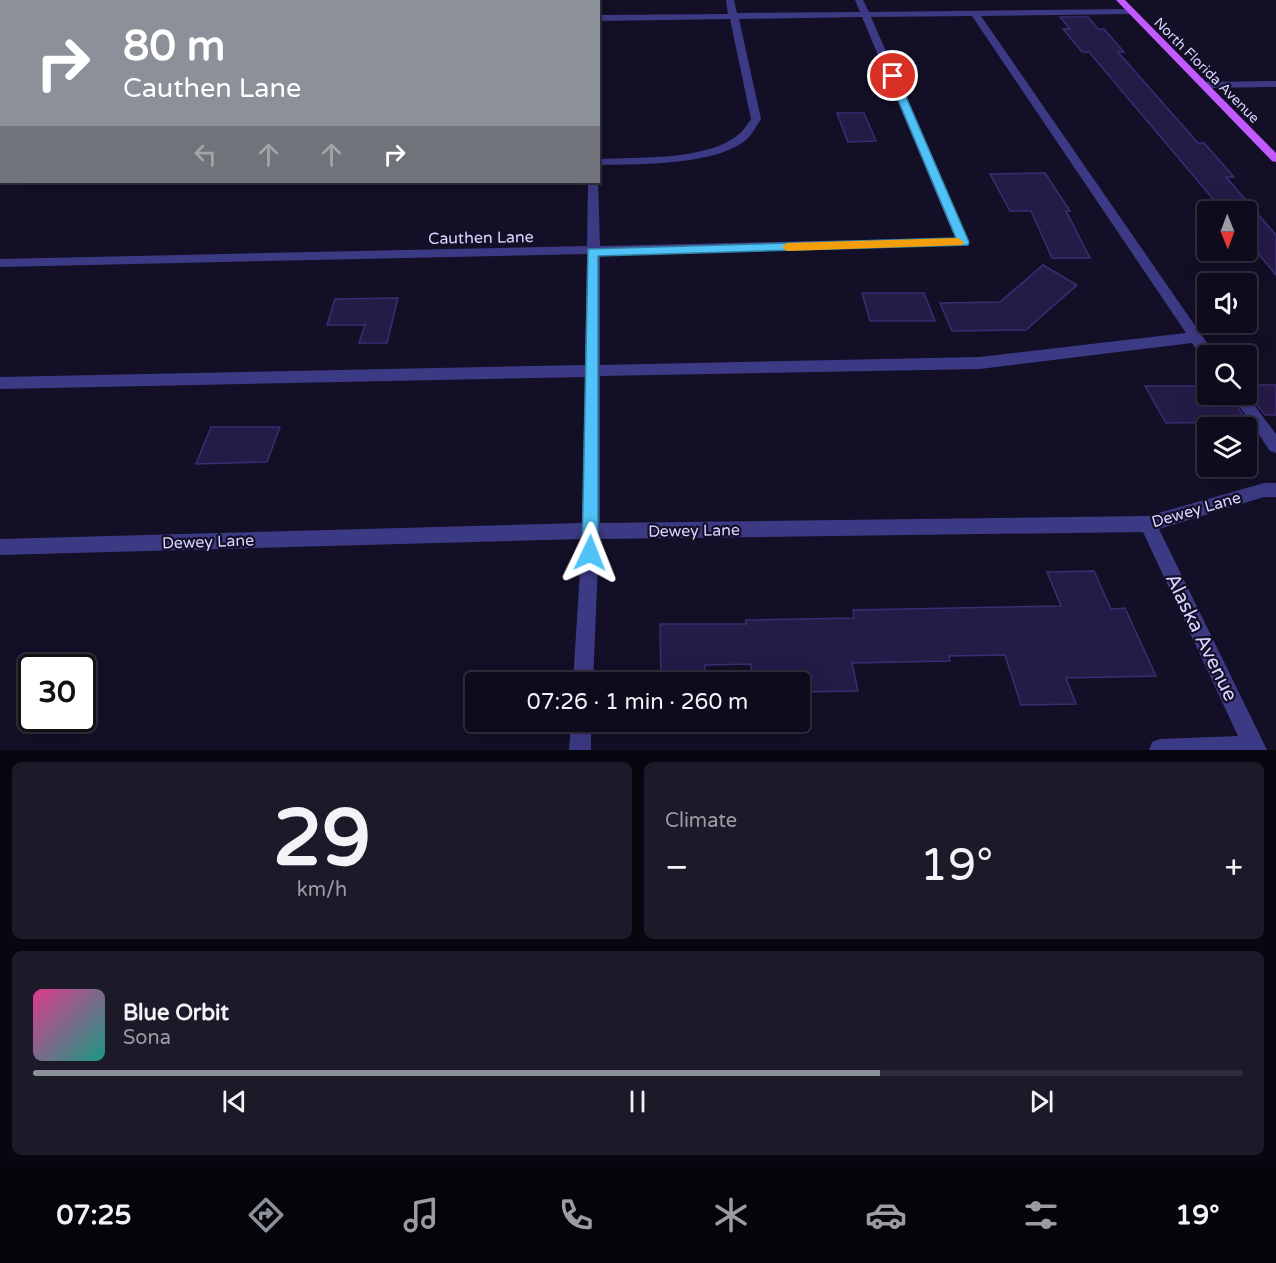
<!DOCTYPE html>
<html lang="en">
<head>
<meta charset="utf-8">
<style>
  :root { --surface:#0e0b1c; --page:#1c1929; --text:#f1f3f6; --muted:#9b9ba3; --line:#2e2b3b; --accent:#8c9099 }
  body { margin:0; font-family:"Varela Round",sans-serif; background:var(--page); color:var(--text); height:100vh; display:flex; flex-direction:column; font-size:22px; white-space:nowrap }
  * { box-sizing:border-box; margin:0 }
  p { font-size:20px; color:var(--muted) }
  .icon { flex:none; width:33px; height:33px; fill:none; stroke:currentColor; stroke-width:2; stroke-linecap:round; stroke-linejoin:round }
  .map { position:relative; height:750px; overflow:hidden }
  .details { display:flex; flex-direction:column; gap:12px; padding:12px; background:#08060f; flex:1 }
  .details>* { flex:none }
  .banner { position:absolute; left:0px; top:0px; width:600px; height:183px; box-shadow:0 6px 24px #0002,0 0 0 2px var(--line); background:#8c9099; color:#fff; overflow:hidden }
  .needle { width:39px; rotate:179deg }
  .tools { position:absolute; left:1197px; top:201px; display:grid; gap:12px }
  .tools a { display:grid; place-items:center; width:60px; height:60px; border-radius:6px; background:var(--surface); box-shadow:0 6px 24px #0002,0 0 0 2px var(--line); font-size:30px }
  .speed { position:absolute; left:18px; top:654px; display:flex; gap:12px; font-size:30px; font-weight:700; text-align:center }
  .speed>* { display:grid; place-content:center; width:78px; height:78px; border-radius:50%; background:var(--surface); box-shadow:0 6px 24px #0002,0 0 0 2px var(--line); line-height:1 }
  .speed .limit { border:3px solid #111; border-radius:9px; background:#fff; color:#111 }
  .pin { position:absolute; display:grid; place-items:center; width:51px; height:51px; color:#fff; margin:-26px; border:3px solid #fff; border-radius:50%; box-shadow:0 2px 6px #0007 }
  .me { position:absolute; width:66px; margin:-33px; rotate:2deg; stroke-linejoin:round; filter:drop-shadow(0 0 4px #0008) }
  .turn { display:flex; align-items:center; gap:21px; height:126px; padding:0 24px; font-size:27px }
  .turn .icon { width:78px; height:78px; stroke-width:2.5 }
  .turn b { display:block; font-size:42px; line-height:51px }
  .lanes { display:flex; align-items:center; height:57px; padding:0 24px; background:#0003; justify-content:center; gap:30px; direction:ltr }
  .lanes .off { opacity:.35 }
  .big { font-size:45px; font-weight:600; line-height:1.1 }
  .details .card { flex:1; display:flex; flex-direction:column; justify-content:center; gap:9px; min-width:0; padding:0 21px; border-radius:9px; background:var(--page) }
  .details .dial { align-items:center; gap:0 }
  .dial b { font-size:78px; line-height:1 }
  .song { display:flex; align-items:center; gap:18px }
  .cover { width:72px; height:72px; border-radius:9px; background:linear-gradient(135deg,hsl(330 70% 55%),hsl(170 70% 35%)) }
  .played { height:6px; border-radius:3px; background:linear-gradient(90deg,var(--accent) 70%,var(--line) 70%) }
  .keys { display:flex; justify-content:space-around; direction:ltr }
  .heat { display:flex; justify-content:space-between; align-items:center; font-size:33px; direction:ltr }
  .details .tiles { flex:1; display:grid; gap:12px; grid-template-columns:1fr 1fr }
  .card:last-child { grid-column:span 2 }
  .trip { position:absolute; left:465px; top:672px; width:345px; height:60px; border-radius:6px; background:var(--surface); box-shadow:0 6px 24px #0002,0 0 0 2px var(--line); font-weight:600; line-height:60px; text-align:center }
  .menu { display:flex; height:96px; justify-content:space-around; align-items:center; background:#06040b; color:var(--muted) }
  .menu .icon { width:42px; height:42px }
  .menu .selected { color:var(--accent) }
  .menu b { font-size:27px; color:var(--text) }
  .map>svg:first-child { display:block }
  .building { fill:#241b47; stroke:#3b2d73; stroke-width:1.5 }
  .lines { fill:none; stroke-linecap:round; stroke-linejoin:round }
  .minor { fill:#3d3a85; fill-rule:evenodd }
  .major { fill:#c25bff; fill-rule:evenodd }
  .route { fill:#4fc3f7; stroke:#337fa1; stroke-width:1.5 }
  .slow { fill:#f59e0b }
  .labels { text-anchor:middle; stroke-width:4.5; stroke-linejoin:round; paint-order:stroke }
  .far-street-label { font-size:14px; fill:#d9d4ff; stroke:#130f26 }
  .street-label { font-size:16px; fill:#d9d4ff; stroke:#130f26 }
  .near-street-label { font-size:20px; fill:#d9d4ff; stroke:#130f26 }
</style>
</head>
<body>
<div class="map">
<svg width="1276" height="750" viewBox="0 0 1276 750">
  <rect width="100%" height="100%" fill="#130f26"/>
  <path class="building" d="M1060,17H1088L1098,29H1104L1124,52H1118L1198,143H1204L1234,177H1226L1276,235V275L1246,239V212H1224L1089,52H1082L1063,29H1070Z
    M837,113H864L876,141L848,142Z
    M1045,173L1070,211H1066L1090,258H1052L1031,211H1010L990,174Z
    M1043,265L1077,285L1026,330L952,331L940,303L1000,302Z
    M862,293H924L935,321H870Z
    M398,298L387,343H359L365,325H327L335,299Z
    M1246,385H1276V415H1265L1246,392Z
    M1145,386H1208V394H1229L1243,415L1231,416L1235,422L1166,423Z
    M211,427H280L267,462L196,464Z
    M1094,571L1111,609L1125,608L1156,676L1066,678L1076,704L1021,705L1005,655L949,656L950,661L852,663L858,691L800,692V682H772L771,676H752L751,664L705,665V682H661L660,624H746V620L854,618L853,610L1061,606L1047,572Z"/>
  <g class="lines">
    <path class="minor" d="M0,0H6L0,4Z
      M99,0H107L98,2Z
      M200,0H208L199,2Z
      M299,0H307L298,2Z
      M400,0H408L399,2Z
      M496,0H504V2H496Z
      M593,0H601V2L598,4V2Z
      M726,0H734L737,13L860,12L855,0H863L869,12L1133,9V13L1130,14L981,16L1216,356H1208V361L1204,360L1192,343L980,369L600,376V523L1148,516L1264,483H1276V497H1264L1159,529L1267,750H1149L1152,742L1160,739L1238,736L1143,532L599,539L593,682H573L582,539L0,555V539L582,523L585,377L0,389V377L585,365L587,254L0,267V259L587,246L588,182L598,180L600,246L955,238L862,17L739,19L761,119C757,125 753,133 748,138C719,166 637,164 598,165V159C638,157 708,161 739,134C744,130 747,124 751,119L730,19L598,21V15L728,14ZM972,16L1186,333L980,357L600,365V254L968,245L969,242L871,17Z
      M0,21H2V27H0Z
      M1276,81V87L1203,88L1198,85L1203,82Z
      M0,106H2L0,114Z
      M0,169H2V175H0Z
      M1231,394H1246L1276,434V453L1270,451Z
      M571,722H591V750H569Z"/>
    <path class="major" d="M1116,0H1125L1276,153V162L1272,161Z"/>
  </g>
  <path class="route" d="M893,73L897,76L969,242L968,245L598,256V553L596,558L590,560L584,558L582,553L588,249L956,238L888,76Z"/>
  <path class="slow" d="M958,238L964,242L962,245L787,251L782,247L787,243Z"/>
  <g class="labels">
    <g class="far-street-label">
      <text transform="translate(1207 70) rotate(45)" y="5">North Florida Avenue</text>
    </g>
    <g class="street-label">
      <text transform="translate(481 237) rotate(-1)" y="6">Cauthen Lane</text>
      <text transform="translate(1196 509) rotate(-16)" y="6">Dewey Lane</text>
      <text transform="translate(694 530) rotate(-1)" y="6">Dewey Lane</text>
      <text transform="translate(208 541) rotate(-2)" y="6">Dewey Lane</text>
    </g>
    <g class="near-street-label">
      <text transform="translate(1202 637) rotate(64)" y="7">Alaska Avenue</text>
    </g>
  </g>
</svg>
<div class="tools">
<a><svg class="needle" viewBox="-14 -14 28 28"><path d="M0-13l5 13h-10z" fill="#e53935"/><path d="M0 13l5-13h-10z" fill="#9b9ba3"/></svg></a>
<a><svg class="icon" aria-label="sound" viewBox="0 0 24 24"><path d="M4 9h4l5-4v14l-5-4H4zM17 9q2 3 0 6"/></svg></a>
<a><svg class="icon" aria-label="search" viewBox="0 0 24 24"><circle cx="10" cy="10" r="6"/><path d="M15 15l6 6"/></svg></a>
<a><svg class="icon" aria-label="layers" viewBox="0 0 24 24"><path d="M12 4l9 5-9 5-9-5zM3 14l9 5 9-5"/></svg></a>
</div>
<div class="speed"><div class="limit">30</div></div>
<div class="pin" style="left:893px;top:76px;background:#d93025"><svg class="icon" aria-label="arrive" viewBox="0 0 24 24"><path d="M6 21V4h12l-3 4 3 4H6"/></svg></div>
<svg class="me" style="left:590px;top:553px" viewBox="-20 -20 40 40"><path d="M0-17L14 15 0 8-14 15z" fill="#4fc3f7" stroke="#fff" stroke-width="4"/></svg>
<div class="trip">07:26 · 1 min · 260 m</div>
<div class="banner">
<div class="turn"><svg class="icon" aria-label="right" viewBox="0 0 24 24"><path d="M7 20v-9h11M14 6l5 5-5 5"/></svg><div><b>80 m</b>Cauthen Lane</div></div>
<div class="lanes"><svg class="icon off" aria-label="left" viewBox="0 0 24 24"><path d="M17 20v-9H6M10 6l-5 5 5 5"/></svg><svg class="icon off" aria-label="ahead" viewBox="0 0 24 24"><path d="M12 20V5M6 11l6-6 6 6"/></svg><svg class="icon off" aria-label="ahead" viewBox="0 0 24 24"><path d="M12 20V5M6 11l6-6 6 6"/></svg><svg class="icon" aria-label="right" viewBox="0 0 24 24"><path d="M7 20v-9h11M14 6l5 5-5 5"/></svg></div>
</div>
</div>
<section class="details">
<div class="tiles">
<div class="card dial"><b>29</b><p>km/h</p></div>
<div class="card"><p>Climate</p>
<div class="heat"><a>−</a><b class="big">19°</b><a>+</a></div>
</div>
<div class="card">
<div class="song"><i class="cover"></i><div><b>Blue Orbit</b><p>Sona</p></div></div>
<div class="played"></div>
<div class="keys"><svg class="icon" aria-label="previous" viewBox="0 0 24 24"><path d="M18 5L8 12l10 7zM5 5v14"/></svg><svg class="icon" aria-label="pause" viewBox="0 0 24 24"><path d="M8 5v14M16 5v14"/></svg><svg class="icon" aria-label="next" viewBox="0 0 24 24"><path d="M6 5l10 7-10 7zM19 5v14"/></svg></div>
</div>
</div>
</section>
<nav class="menu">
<b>07:25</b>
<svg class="icon selected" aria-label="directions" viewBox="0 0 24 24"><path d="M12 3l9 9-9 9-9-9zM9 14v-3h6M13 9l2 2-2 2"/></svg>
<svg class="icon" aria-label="music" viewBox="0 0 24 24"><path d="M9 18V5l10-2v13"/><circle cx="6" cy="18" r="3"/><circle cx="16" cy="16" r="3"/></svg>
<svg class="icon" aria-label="phone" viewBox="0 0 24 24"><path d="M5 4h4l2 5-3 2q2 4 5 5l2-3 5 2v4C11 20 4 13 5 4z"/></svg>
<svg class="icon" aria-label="climate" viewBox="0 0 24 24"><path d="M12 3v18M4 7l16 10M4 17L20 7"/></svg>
<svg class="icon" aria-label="car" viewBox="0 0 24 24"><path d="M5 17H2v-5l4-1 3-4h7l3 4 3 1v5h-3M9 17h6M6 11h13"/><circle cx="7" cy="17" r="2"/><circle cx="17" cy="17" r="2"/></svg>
<svg class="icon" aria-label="filters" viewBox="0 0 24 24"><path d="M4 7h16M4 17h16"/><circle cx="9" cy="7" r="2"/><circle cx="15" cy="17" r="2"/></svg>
<b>19°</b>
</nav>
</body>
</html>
